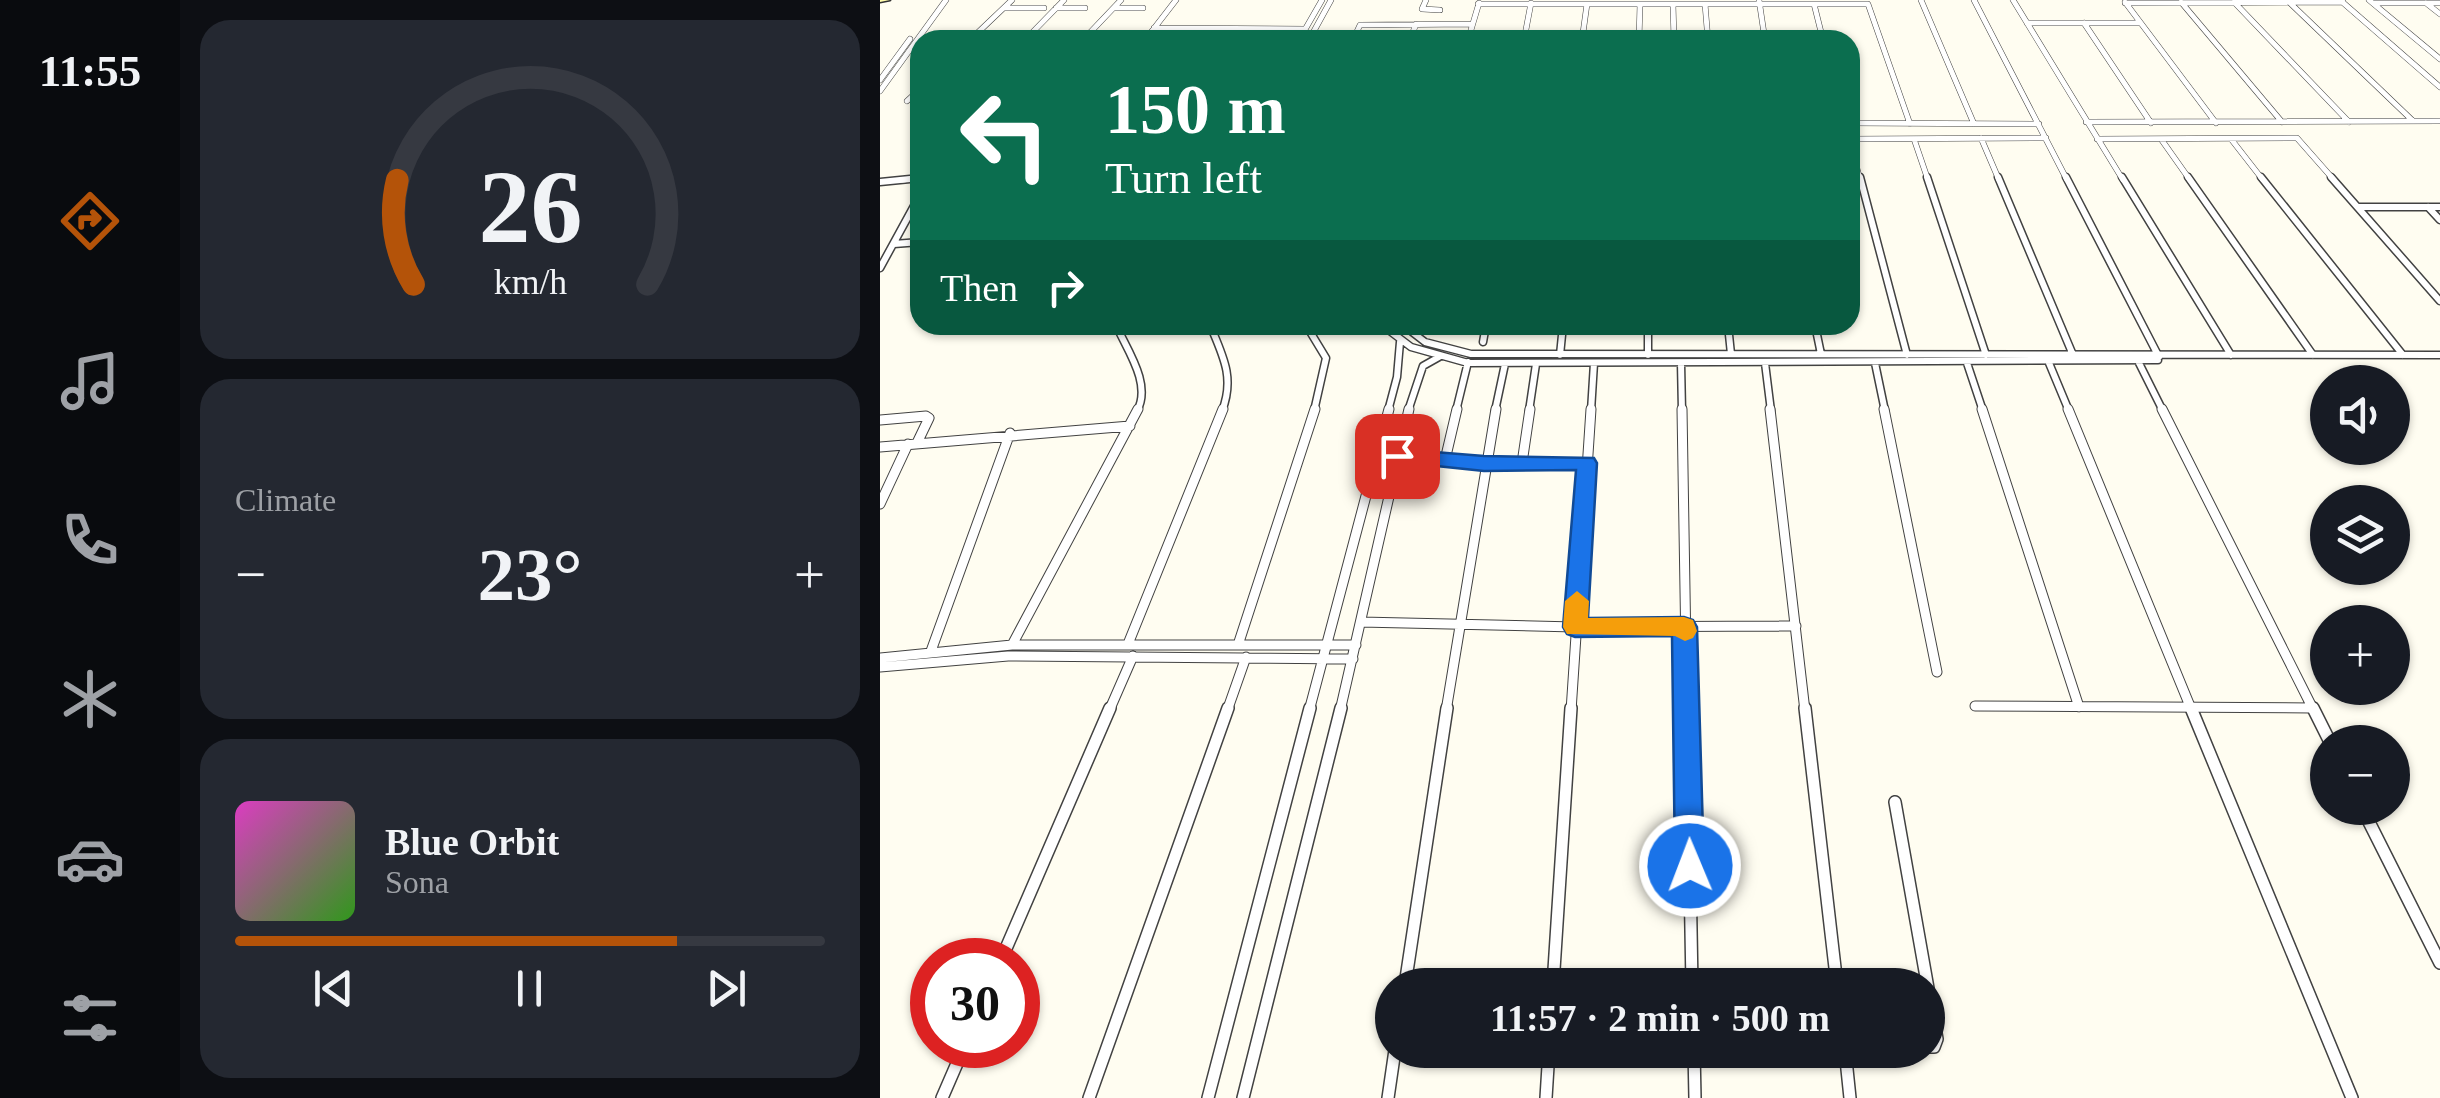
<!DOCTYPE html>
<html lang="en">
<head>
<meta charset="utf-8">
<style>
  :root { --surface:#171b24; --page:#242831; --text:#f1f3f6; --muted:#9ea1a6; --line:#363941; --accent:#b45309 }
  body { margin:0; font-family:Georgia,serif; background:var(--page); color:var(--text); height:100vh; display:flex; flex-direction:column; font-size:38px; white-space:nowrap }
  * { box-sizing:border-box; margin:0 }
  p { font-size:32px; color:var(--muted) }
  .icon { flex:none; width:55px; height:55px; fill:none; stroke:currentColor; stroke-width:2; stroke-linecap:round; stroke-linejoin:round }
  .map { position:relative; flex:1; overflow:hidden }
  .side { display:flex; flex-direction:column; gap:20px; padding:20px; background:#0d0f14; width:700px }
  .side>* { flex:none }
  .hud { position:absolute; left:30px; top:30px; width:950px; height:305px; border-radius:30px; box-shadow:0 2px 8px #0004; background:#0b6e4f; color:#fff; overflow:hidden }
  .fabs { position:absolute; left:1430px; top:365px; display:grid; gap:20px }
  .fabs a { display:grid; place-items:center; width:100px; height:100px; border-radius:50%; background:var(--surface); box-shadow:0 2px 8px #0004; font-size:50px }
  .speed { position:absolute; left:30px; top:938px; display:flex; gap:20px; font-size:50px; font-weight:700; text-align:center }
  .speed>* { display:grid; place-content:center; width:130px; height:130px; border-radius:50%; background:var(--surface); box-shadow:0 2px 8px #0004; line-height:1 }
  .speed .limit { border:15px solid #d22; background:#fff; color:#111 }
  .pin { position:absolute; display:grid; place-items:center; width:85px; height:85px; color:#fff; margin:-42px; border-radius:20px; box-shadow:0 5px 15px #0006 }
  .me { position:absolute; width:110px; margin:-55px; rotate:359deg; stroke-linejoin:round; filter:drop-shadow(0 0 8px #0008) }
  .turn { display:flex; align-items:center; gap:35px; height:210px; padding:0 30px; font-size:45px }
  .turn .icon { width:130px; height:130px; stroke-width:2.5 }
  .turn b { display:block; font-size:70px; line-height:85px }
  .then { display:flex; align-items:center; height:95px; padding:0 30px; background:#0003; gap:20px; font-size:38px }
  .big { font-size:75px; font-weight:700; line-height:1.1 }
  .side .widget { flex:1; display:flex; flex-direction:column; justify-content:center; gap:15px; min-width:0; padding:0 35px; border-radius:30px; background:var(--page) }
  .side .dial { align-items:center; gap:0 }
  .dial svg { height:260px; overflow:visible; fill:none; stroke:var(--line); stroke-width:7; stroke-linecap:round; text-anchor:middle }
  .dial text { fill:var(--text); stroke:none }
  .song { display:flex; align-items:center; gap:30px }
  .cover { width:120px; height:120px; border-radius:15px; background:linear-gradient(135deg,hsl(310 70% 55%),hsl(110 70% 35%)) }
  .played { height:10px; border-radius:5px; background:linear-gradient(90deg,var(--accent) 75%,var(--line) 75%) }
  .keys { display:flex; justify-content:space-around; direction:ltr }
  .heat { display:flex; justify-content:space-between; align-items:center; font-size:55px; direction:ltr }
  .trip { position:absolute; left:495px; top:968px; width:570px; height:100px; border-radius:50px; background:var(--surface); box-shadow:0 2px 8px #0004; font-weight:700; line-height:100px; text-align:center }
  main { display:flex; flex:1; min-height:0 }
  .tabs { display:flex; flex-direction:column; width:180px; justify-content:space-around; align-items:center; background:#090b0e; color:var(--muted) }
  .tabs .icon { width:70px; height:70px }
  .tabs .current { color:var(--accent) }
  .tabs b { font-size:45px; color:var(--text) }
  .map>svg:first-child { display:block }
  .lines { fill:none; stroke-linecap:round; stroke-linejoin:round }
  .street-far3-casing { stroke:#424242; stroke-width:6 }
  .street-far2-casing { stroke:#424242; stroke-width:9 }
  .street-far1-casing { stroke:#424242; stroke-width:11 }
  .street-casing { stroke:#424242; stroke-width:14 }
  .secondary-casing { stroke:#313131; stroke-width:3 }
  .street-far3 { stroke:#fff; stroke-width:5 }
  .street-far2 { stroke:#fff; stroke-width:6 }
  .street-far1 { stroke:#fff; stroke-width:9 }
  .street { stroke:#fff; stroke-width:11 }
  .secondary { fill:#fffbac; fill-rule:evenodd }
  .route { fill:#1a73e8; stroke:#114b97; stroke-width:2.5 }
  .slow { fill:#f59e0b }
</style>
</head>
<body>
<main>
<nav class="tabs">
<b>11:55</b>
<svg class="icon current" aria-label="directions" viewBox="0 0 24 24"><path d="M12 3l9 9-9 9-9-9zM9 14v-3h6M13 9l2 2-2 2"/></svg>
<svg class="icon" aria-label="music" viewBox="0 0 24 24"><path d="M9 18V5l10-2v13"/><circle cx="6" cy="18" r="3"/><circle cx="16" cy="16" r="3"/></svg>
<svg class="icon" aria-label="phone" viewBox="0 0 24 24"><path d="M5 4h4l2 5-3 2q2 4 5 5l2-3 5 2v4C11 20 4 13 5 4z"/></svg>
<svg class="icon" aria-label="climate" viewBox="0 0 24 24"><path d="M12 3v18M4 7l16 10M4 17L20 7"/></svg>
<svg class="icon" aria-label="car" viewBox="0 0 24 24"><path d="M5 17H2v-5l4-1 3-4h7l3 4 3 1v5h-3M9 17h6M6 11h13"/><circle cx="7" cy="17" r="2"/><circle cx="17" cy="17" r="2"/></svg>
<svg class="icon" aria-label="filters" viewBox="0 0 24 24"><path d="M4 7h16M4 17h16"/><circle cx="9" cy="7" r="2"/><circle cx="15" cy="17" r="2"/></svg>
</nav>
<section class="side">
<div class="widget dial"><svg viewBox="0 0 100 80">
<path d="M14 69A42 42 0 1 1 86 69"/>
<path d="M14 69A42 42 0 0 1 9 37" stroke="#b45309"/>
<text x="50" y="56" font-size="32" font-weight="700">26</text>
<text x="50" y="72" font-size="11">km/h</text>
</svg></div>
<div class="widget"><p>Climate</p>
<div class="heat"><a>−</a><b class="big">23°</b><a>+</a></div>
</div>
<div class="widget">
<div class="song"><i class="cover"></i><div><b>Blue Orbit</b><p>Sona</p></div></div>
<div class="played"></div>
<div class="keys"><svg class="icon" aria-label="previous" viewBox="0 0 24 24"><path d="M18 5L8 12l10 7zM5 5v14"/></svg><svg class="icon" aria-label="pause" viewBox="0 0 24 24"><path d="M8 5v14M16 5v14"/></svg><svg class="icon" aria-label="next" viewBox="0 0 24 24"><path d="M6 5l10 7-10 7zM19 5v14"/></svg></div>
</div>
</section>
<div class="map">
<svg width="1560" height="1098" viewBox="0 0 1560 1098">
  <rect width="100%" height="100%" fill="#fffdf1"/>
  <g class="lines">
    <defs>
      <path id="street-far3" d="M546,0L542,9L560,10
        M879,0L885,40
        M1041,0L1094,124
        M1094,0L1187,180
        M1133,0L1243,180
        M1460,0L1560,87
        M1489,0L1560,59
        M1245,2L1336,123
        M1301,2L1402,122
        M1354,2L1469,122
        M1409,2L1533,121
        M1245,3L1463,2
        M1493,3H1560
        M1546,3L1560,14
        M598,4H988L1030,124
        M793,4L794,40
        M825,4L828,40
        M934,4L943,40
        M124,8H164
        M176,8H205
        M234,8H263
        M1147,23H1260
        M1204,23L1271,123
        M274,28L425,29
        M90,40L132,0
        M145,40L184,0
        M203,40L241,0
        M265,40L296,0
        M419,40L442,0
        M429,40L451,0
        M473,40L480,25L592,24
        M530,40L536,24
        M588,40L599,3
        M644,40L651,3
        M702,40L707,4
        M759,40L760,4
        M0,80L30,39
        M0,91L66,0
        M27,101L40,89
        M1206,122L1560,121
        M970,123L1159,124
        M1101,138L1119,180
        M970,139L1166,138
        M1034,139L1048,180
        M1217,139L1417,138L1454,180
        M1281,139L1310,180
        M1351,139L1383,180
        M970,141L980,180
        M22,180L40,178"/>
      <path id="street-far2" d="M980,177L1027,355
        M1047,177L1106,355
        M1118,177L1193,355
        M1186,177L1279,357
        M1242,177L1351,355
        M1308,177L1433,355
        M1381,177L1523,355
        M1451,177L1560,301
        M0,182L40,178
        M1478,207H1560
        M1548,207L1560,220
        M14,244L40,242
        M0,268L40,195
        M236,325C247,350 272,384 257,411
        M330,325C343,356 355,378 342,411
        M426,325L446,358L434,411
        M502,325L531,347L588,363L1278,360
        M523,325L545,342L591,354L1560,355
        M768,325V355
        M848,325L851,354
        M935,325L941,354
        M603,342L606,325
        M680,355L683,325
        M801,363L802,411
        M885,363L891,411
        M995,363L1005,411
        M1087,363L1103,411
        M1169,363L1189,411
        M1259,363L1283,411
        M508,411L517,377L520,342
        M528,411L543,366L559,357
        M576,411L588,362
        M615,411L625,364
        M649,411L656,364
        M711,411L714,363"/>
      <path id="street-far1" d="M802,409L807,711
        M890,409L925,711
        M1004,409L1057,672
        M1102,409L1199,707
        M1188,409L1312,711
        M1282,409L1434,711
        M0,420L46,416L49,418L37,443
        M0,447L250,426
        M517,456L604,463H707
        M565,460L577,409
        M642,463L650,409
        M0,504L28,444
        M481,622L695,627L916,626
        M248,644L343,409
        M132,645L258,409
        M358,645L435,409
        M51,651L130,433
        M0,658L132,645H476
        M0,667L128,656L473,659
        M1095,706L1432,708
        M229,711L253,656
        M347,711L366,657
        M429,711L509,409
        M460,711L529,409
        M566,711L616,409
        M691,711L711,409"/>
      <path id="street" d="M807,708L812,985
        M925,708L957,985
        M1311,708L1472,1098
        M1433,708L1450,742
        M1015,802L1057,1039L1054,1047H1048
        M1482,808L1560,963
        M121,960L230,708
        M525,985L567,708
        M673,985L691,708
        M814,1050L815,1098
        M965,1050L970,1098
        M62,1098L85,1045
        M209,1098L348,708
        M328,1098L430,708
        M363,1098L461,708
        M508,1098L515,1050
        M666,1098L669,1050"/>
      <path id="secondary" d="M0,0H10L0,2Z"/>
    </defs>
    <use href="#street-far3" class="street-far3-casing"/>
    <use href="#street-far2" class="street-far2-casing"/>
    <use href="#street-far1" class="street-far1-casing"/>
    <use href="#street" class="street-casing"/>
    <use href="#secondary" class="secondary-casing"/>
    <use href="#street-far3" class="street-far3"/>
    <use href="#street-far2" class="street-far2"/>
    <use href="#street-far1" class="street-far1"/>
    <use href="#street" class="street"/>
    <use href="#secondary" class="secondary"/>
  </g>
  <path class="route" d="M517,449L604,456L714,458L717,463L708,618L804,617L813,620L817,627L824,866L820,875L810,879L799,875L795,866L792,636L695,637L687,634L683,627L696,470L604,471L509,461L506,456L509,451Z"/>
  <path class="slow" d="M697,591L709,601L708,618L804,617L813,620L817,631L813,638L805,641L795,636L687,634L683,627L685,601Z"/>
</svg>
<div class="fabs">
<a><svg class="icon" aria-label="sound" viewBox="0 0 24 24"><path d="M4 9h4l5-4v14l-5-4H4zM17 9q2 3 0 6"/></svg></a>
<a><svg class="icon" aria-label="layers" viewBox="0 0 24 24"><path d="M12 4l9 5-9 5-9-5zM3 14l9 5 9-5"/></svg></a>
<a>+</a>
<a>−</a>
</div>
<div class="speed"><div class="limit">30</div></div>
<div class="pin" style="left:517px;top:456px;background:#d93025"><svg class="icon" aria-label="arrive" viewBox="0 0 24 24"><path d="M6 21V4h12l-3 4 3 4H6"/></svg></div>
<svg class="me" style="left:810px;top:866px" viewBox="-20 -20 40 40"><circle r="17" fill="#1a73e8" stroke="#fff" stroke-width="3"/><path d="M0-11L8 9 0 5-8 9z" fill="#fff"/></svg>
<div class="trip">11:57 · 2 min · 500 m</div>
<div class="hud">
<div class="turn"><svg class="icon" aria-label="left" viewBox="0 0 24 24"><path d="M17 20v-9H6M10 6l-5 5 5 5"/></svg><div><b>150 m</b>Turn left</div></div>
<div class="then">Then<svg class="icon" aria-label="right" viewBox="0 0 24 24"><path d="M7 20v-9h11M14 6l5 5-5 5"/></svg></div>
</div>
</div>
</main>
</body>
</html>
